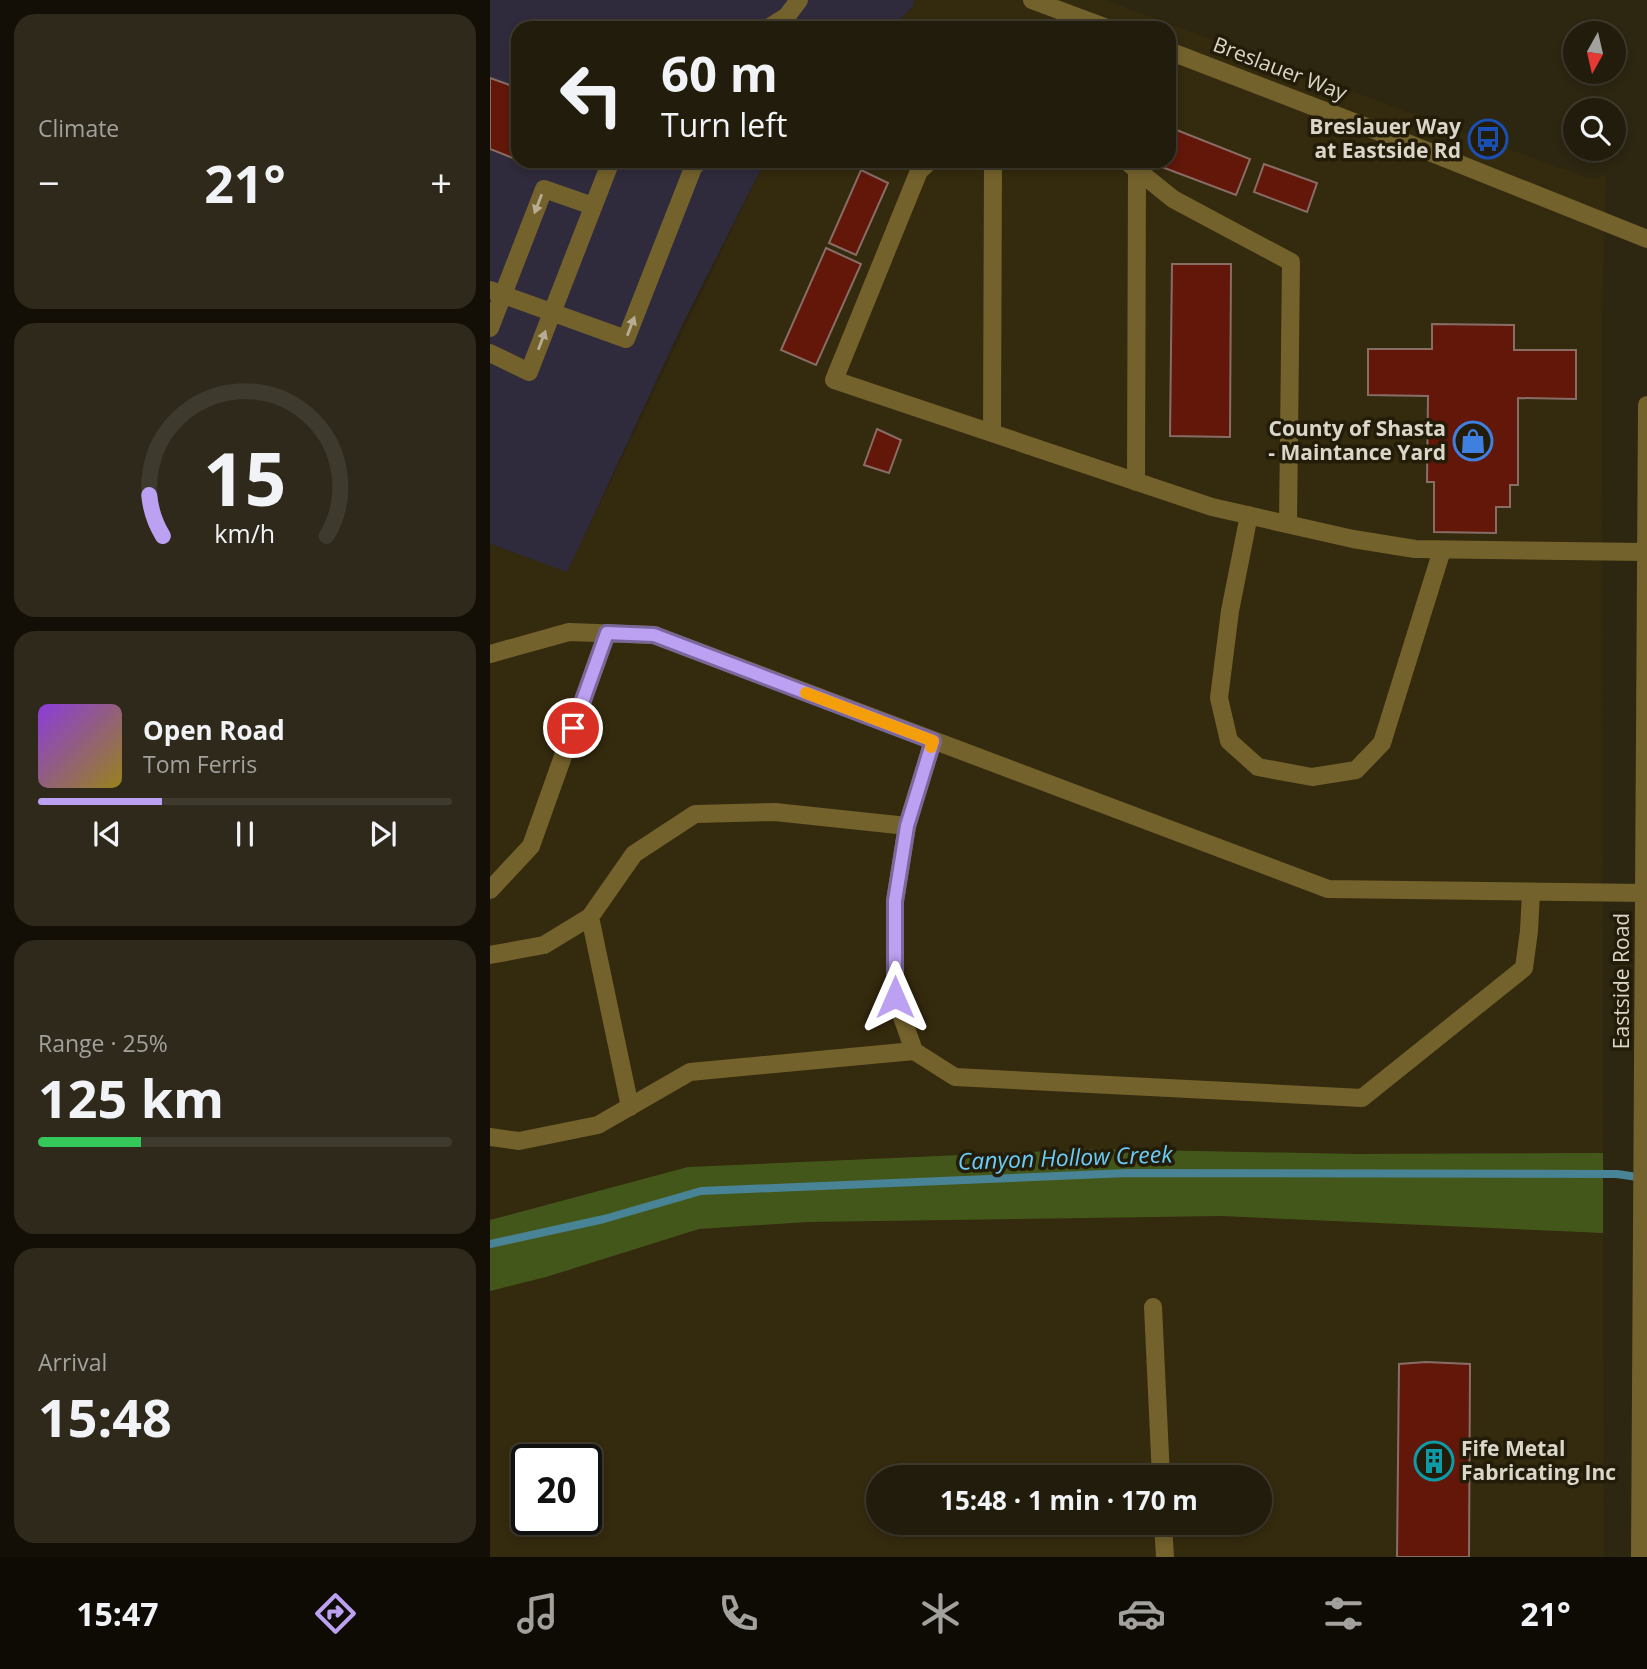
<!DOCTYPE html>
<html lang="en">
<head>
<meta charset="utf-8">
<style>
  :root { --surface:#221c0d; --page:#2e291b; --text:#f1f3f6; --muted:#a2a19d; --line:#3f3a2e; --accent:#bca0f2 }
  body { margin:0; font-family:"Open Sans",sans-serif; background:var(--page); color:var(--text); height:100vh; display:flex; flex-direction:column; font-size:26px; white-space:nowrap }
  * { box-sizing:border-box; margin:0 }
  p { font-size:23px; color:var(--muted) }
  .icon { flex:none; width:38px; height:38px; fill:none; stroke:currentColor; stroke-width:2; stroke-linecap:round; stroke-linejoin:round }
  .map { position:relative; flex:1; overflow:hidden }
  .drawer { display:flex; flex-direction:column; gap:14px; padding:14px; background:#130f07; width:490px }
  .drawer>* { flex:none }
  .guide { position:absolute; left:21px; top:21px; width:665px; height:147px; border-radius:21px; box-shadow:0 4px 10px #0003,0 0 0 2px var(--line); background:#221c0d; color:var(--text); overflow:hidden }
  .needle { width:46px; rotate:188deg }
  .controls { position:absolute; left:1073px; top:21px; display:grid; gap:14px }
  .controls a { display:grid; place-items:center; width:63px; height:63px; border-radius:50%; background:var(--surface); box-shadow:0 4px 10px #0003,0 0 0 2px var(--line); font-size:35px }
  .speed { position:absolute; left:21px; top:1444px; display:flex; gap:14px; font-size:35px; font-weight:700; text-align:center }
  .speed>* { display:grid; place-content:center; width:91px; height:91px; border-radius:50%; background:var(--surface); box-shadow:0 4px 10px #0003,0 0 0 2px var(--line); line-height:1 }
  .speed .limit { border:4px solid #111; border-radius:10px; background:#fff; color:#111 }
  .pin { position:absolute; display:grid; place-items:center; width:60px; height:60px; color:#fff; margin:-30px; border:4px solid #fff; border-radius:50%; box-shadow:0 2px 7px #0007 }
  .me { position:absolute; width:77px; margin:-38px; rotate:0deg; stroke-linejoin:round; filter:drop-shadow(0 0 5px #0008) }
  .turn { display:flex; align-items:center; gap:24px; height:147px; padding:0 35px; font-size:32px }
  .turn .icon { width:91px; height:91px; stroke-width:2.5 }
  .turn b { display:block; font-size:49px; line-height:60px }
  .big { font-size:52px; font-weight:700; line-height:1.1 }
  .drawer .card { flex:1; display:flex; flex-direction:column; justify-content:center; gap:10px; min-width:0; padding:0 24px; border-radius:21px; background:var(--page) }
  .drawer .dial { align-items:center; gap:0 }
  .dial svg { height:182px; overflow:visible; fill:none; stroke:var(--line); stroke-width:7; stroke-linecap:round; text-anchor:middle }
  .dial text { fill:var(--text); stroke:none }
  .song { display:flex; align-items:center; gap:21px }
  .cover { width:84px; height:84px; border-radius:10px; background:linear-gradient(135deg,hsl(270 70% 55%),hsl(50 70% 35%)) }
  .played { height:7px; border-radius:4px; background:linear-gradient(90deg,var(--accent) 30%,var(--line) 30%) }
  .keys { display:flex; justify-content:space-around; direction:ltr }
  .heat { display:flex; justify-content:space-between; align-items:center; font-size:38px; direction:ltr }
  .charge { height:10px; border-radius:5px; background:linear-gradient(90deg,#34c759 25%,var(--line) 0) }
  .trip { position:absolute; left:376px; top:1465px; width:406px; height:70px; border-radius:35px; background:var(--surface); box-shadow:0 4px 10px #0003,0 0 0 2px var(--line); font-weight:700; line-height:70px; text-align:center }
  .tab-bar { display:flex; height:112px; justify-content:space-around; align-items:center; background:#0e0b05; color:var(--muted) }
  .tab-bar .icon { width:49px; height:49px }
  .tab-bar .active { color:var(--accent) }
  .tab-bar b { font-size:32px; color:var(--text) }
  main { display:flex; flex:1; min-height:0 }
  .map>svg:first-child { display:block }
  .commercial { fill:#2f2b3c }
  .built { fill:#342a0e; fill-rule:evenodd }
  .forest { fill:#44571a }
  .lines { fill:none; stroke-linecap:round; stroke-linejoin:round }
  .stream { stroke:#498396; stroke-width:8 }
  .building { fill:#621709; stroke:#886d67; stroke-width:2 }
  .minor { stroke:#74622c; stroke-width:18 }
  .oneway { fill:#b7ad93 }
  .route-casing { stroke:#7a689d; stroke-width:18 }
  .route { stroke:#bca0f2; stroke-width:12 }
  .slow { stroke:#f59e0b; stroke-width:12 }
  .labels { text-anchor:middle; stroke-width:7; stroke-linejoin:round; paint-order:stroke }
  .street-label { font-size:21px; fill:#dbd6ca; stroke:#231c08 }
  .poi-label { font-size:21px; font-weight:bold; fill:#dbd6ca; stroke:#231c08; text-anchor:end }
  .water-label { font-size:23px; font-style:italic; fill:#6bccfa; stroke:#231c08 }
</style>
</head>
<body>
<main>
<section class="drawer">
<div class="card"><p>Climate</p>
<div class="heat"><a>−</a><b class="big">21°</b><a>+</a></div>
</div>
<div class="card dial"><svg viewBox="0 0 100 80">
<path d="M14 69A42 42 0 1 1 86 69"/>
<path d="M14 69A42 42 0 0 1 8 51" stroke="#bca0f2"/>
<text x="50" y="56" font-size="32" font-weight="700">15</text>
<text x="50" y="72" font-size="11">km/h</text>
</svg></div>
<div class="card">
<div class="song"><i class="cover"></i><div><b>Open Road</b><p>Tom Ferris</p></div></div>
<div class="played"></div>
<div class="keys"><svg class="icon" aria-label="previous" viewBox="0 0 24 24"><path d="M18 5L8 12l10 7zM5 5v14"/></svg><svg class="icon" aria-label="pause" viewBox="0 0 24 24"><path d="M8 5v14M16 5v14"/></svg><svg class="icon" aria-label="next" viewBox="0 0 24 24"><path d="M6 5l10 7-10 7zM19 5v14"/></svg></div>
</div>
<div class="card"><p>Range · 25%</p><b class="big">125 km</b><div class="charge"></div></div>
<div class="card"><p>Arrival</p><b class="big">15:48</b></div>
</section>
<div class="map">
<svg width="1157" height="1557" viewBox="0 0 1157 1557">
  <rect width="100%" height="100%" fill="#2d2611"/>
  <path class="commercial" d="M0,0H425L423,7L401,28H28V161H275L192,325L77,573L0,544Z"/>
  <path class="built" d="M425,0H615L1098,178L1107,179L1116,174L1112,327L1114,1557H0V544L77,572L275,161H679V28H401L423,7ZM37,1460H96V1519H37ZM388,1477H770V1522H388Z"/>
  <path class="forest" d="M605,1149L866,1154L1113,1153V1233L731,1216L318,1222L209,1229L56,1277L0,1291V1220L198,1167Z"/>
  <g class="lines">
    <path class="stream" d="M0,1244L114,1219L211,1191L638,1173L1127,1174L1154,1178"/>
  </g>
  <path class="building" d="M0,78L28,88V160L0,149Z
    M679,127L760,159L746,195L656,161H679Z
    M32,161H52L50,168Z
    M774,164L827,183L817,212L764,192Z
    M371,170L398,183L366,255L339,243Z
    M336,248L371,264L326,365L291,350Z
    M682,264H741L740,437L680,436Z
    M942,324L1024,325V350H1086V399L1028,398V485H1020V507H1006V533L944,532V482H937L938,396L878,395V349H942Z
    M387,429L411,440L399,473L374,465Z
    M936,1362L980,1364L979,1557H907L909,1364Z"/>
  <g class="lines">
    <path class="minor" d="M542,0L617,28
      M278,28L297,16L309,0
      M679,51L887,131L1157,239
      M440,161L429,171L344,380L722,507L863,539L925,549L1156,552
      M636,161L683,199L801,262L798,524
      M0,290L136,339L203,168L209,161
      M0,328L54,189L103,206
      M0,353L39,372L121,161
      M502,433L503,161
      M646,482L647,170
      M759,515L740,611L729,698L739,741L768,767L822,777L866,770L892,743L952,550
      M0,654L79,632L164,635L838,889L1155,893
      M443,741L417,826L405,901V997L424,1051L465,1077L872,1098L1034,968L1039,931L1041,892
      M0,890L41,846L117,633
      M100,917L140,1107
      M0,955L54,945L100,917L144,854L205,814L285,812L417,826
      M0,1137L29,1141L108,1125L200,1072L424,1051
      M663,1307L671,1477
      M673,1522L675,1557
      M1150,1557L1157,405"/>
  </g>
  <defs><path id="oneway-solid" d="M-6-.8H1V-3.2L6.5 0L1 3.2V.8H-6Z" transform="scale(1.75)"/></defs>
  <g class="oneway">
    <use href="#oneway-solid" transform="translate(48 204) rotate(111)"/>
    <use href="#oneway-solid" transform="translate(141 326) rotate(-69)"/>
    <use href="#oneway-solid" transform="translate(52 340) rotate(-69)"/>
  </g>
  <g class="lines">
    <defs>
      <path id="route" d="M83,728L117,633L164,635L443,741L417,826L405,901V997"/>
    </defs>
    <use href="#route" class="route-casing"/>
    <use href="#route" class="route"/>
    <path class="slow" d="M316,693L443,741L441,747"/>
  </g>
  <defs>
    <symbol id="bus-ring" viewBox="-11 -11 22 22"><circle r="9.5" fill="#231c08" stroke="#1a4fb4" stroke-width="1.5"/><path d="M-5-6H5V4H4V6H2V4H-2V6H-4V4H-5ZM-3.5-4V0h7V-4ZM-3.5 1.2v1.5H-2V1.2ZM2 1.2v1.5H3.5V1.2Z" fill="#1a4fb4"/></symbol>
    <symbol id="shop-ring" viewBox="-11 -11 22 22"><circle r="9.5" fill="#231c08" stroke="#3f7fe0" stroke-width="1.5"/><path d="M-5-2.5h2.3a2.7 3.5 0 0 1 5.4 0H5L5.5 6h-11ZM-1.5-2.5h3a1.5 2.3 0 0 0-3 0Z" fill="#3f7fe0"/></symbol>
    <symbol id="building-ring" viewBox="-11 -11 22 22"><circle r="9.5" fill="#231c08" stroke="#0f9aa8" stroke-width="1.5"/><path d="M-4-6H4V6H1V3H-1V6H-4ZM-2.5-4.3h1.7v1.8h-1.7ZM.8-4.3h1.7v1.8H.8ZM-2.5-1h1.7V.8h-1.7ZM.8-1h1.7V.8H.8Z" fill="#0f9aa8"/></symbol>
  </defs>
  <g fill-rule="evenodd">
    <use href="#bus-ring" x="976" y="117" width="44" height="44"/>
    <use href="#shop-ring" x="961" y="419" width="44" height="44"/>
    <use href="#building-ring" x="922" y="1439" width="44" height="44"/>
  </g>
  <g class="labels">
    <g class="street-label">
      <text transform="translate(790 69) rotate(21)" y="7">Breslauer Way</text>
      <text transform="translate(1132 981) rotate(-90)" y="7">Eastside Road</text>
    </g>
    <g class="poi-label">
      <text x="971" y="134">Breslauer Way<tspan x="971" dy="24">at Eastside Rd</tspan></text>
      <text x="956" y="436">County of Shasta<tspan x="956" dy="24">- Maintance Yard</tspan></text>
      <text x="971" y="1456" text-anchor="start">Fife Metal<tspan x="971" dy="24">Fabricating Inc</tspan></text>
    </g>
    <g class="water-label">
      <text transform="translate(575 1158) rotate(-2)" y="8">Canyon Hollow Creek</text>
    </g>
  </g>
</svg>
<div class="controls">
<a><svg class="needle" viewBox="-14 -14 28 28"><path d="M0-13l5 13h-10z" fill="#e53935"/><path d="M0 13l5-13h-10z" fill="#a2a19d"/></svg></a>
<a><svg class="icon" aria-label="search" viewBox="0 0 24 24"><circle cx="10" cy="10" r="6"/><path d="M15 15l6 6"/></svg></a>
</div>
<div class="speed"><div class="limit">20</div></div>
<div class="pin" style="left:83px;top:728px;background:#d93025"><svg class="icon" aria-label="arrive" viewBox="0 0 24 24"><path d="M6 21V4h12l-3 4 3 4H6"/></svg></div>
<svg class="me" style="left:405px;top:997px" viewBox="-20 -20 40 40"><path d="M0-17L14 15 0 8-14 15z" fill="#bca0f2" stroke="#fff" stroke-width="4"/></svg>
<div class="trip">15:48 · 1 min · 170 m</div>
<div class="guide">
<div class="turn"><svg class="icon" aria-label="left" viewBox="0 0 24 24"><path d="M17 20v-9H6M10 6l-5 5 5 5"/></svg><div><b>60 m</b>Turn left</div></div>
</div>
</div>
</main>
<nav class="tab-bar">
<b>15:47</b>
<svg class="icon active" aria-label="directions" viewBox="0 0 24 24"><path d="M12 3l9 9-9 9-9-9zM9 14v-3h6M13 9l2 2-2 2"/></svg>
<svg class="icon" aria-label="music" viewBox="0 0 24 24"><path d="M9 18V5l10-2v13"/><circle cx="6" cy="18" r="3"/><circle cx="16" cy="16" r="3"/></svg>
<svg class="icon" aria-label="phone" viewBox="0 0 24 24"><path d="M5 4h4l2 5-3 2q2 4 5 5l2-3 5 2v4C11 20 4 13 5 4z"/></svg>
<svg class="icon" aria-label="climate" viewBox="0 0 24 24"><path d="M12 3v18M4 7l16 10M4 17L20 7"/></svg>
<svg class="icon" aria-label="car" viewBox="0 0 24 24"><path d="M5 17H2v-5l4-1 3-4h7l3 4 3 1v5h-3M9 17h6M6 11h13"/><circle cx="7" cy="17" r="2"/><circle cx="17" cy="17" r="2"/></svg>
<svg class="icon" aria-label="filters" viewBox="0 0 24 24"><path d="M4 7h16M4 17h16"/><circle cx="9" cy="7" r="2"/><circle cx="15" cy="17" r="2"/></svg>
<b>21°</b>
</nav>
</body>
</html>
